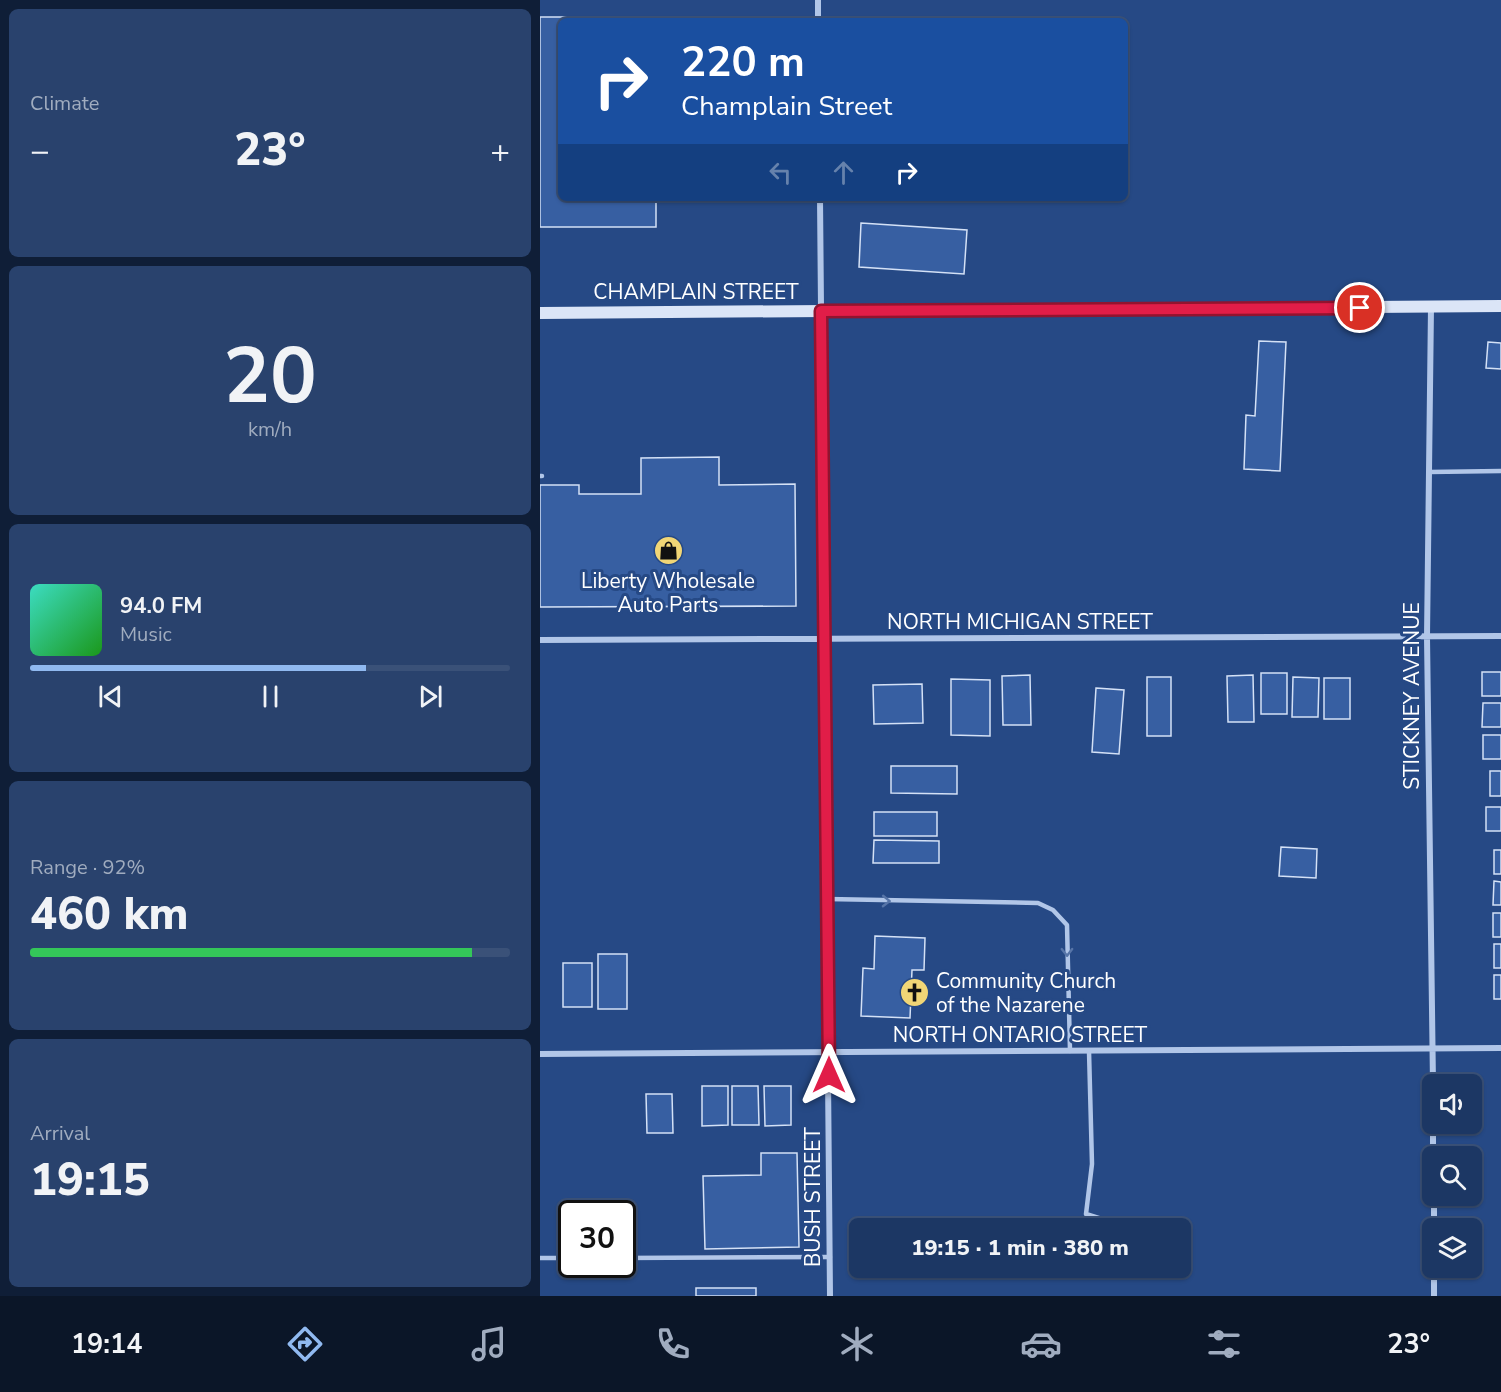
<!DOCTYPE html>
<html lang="en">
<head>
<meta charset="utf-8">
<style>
  :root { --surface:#1c3764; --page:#29426d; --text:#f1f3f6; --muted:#a0acbf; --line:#3a5178; --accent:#90b9f0 }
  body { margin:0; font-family:"Nunito Sans",sans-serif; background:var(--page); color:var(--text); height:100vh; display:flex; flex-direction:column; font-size:22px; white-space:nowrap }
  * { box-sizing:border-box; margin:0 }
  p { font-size:20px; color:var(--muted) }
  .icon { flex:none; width:33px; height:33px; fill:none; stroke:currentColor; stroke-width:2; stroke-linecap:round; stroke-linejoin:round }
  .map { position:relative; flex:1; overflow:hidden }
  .side { display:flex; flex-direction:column; gap:9px; padding:9px; background:#0f1e37; width:540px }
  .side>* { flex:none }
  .guide { position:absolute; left:18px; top:18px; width:570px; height:183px; border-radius:9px; box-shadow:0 2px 4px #0004,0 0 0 2px var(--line); background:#1a4fa0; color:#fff; overflow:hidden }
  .fabs { position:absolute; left:882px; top:1074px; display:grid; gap:12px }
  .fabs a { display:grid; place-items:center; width:60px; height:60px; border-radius:9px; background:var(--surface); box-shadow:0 2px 4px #0004,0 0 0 2px var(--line); font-size:30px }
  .speed { position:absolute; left:18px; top:1200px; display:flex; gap:12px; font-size:30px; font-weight:700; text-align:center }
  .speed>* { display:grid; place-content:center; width:78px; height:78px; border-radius:50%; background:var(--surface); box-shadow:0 2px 4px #0004,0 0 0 2px var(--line); line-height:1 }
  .speed .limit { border:3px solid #111; border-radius:9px; background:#fff; color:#111 }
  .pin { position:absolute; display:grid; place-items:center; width:51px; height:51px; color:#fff; margin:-26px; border:3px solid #fff; border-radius:50%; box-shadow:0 2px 6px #0007 }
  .me { position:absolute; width:66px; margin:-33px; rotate:0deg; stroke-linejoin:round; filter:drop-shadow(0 0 4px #0008) }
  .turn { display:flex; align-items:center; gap:21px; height:126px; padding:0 24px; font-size:27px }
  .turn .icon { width:78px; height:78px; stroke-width:2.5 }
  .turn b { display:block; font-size:42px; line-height:51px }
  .lanes { display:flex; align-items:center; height:57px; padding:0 24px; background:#0003; justify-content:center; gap:30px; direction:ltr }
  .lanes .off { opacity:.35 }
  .big { font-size:45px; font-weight:800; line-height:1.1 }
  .side .tile { flex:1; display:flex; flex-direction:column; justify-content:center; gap:9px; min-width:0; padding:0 21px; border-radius:9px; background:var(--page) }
  .side .dial { align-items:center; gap:0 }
  .dial b { font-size:78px; line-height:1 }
  .song { display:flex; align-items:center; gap:18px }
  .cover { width:72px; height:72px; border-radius:9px; background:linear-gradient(135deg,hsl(170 70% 55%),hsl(120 70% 35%)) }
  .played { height:6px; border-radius:3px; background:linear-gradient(90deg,var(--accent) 70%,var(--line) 70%) }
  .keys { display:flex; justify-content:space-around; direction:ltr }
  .heat { display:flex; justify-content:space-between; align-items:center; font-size:33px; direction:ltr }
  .charge { height:9px; border-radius:4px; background:linear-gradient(90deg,#34c759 92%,var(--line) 0) }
  .trip { position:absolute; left:309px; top:1218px; width:342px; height:60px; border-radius:9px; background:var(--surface); box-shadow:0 2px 4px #0004,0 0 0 2px var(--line); font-weight:800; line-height:60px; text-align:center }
  .tab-bar { display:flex; height:96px; justify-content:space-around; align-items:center; background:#0b1628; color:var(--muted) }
  .tab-bar .icon { width:42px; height:42px }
  .tab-bar .selected { color:var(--accent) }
  .tab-bar b { font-size:27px; color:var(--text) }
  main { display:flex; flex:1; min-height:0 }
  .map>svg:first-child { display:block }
  .building { fill:#375fa2; stroke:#d4e1f6; stroke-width:1.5 }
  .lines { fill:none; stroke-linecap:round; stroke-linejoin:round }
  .lane { stroke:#b1c6e8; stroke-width:4.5 }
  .street { stroke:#b1c6e8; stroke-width:6 }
  .secondary { stroke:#dbe5f7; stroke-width:12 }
  .oneway { stroke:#5775a8 }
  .route-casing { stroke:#92132f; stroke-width:15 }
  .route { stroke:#e11d48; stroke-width:10 }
  .labels { text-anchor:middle; stroke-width:6; stroke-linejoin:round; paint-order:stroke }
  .street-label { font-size:21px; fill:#fff; stroke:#264985 }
  .poi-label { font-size:21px; fill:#fff; stroke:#264985 }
</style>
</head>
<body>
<main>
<section class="side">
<div class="tile"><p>Climate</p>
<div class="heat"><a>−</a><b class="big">23°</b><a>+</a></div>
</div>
<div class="tile dial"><b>20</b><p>km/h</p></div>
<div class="tile">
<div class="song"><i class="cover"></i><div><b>94.0 FM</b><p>Music</p></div></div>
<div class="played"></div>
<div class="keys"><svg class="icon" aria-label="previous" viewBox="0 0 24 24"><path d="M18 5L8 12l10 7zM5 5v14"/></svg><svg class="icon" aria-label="pause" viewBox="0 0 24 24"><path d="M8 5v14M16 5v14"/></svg><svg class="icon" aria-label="next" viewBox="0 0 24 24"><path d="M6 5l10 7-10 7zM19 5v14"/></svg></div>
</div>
<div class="tile"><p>Range · 92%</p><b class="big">460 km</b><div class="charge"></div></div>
<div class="tile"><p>Arrival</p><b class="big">19:15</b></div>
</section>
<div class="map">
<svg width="961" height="1296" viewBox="0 0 961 1296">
  <rect width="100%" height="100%" fill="#264985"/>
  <path class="building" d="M0,17H86V21H21V198H116V227H0Z
    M321,223L427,230L424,274L319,267Z
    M719,341L746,342L740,471L704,469L706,415L715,416Z
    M948,342L961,343V369L946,368Z
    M179,457V485L255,484L256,606L0,607V485H39V494H101V458Z
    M942,672H961V696H942Z
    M721,673H747V714H721Z
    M490,675L491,725H463L462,676Z
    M713,675L714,722H688L687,676Z
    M607,677H631V736H607Z
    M753,677L779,678L778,717H752Z
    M784,678H810V719H784Z
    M411,679L450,680V736L411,735Z
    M382,684L383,723L334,724L333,685Z
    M556,688L584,690L579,754L552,752Z
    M943,703H961V727H942Z
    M943,735H961V759H943Z
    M351,766H417V794L351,793Z
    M950,771H961V796H950Z
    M946,807H961V831H946Z
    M334,812H397V836H334Z
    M334,840L399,841V863H333Z
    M741,847L777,849L776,878L739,876Z
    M954,850H961V874H954Z
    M954,881L961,882V905H953Z
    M953,913H961V937H953Z
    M335,936L385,938L384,970H372L370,1018L321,1016L323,968L334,969Z
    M954,944H961V968H954Z
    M58,954H87V1009H58Z
    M23,963H52V1007H23Z
    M954,975H961V999H954Z
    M162,1086H188V1125L162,1126Z
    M192,1086H218L219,1125H192Z
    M224,1086H251V1125L225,1126Z
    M106,1094H132L133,1133H107Z
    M221,1153H257L259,1247L165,1249L163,1176L221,1175Z
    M156,1288H216V1296H156Z"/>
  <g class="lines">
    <path class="lane" d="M889,472L961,471
      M0,476H2
      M287,899L498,903L513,910L527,925L530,1051
      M549,1051L552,1164L546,1214L568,1221L630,1220
      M0,1258H32
      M82,1258L290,1257"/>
    <path class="street" d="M278,0V21
      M280,198L290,1296
      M891,307L887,637L893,1084
      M0,640L961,636
      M0,1054L961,1048
      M893,1124V1156
      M894,1196V1228
      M894,1268V1296"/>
    <path class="secondary" d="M0,313L961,306"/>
  </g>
  <defs><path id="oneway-chevron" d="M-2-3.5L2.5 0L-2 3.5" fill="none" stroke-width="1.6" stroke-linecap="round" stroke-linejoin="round" transform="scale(1.5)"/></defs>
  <g class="oneway">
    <use href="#oneway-chevron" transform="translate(346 901) rotate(1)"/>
    <use href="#oneway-chevron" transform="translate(527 952) rotate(89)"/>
  </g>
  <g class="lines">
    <defs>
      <path id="route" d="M289,1075L281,311L820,308"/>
    </defs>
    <use href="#route" class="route-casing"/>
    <use href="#route" class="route"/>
  </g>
  <defs>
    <symbol id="shop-disc" viewBox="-11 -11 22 22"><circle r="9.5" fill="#f1d676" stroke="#264985"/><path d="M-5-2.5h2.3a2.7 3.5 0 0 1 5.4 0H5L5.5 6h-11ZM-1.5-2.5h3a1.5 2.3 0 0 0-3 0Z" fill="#111"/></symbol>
    <symbol id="church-disc" viewBox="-11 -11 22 22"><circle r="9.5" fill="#f1d676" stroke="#264985"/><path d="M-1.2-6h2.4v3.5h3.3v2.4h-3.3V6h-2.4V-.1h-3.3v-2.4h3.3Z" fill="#111"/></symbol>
  </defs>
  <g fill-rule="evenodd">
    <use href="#shop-disc" x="112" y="534" width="33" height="33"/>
    <use href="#church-disc" x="358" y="976" width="33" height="33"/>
  </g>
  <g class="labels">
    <g class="street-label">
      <text x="156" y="299">CHAMPLAIN STREET</text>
      <text x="480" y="629">NORTH MICHIGAN STREET</text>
      <text transform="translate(872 696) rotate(-90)" y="7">STICKNEY AVENUE</text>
      <text x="480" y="1042">NORTH ONTARIO STREET</text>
      <text transform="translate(273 1197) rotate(-90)" y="7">BUSH STREET</text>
    </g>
    <g class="poi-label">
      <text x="128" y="588">Liberty Wholesale<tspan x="128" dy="24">Auto Parts</tspan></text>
      <text x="396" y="988" text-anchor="start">Community Church<tspan x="396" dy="24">of the Nazarene</tspan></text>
    </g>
  </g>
</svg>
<div class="fabs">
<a><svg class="icon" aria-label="sound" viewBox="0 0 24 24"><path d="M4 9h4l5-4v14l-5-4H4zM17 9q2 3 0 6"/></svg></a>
<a><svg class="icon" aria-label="search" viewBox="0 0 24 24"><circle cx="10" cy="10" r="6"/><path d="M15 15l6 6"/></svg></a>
<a><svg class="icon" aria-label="layers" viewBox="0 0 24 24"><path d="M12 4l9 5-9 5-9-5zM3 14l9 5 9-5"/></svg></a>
</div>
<div class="speed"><div class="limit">30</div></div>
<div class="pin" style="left:820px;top:308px;background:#d93025"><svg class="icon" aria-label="arrive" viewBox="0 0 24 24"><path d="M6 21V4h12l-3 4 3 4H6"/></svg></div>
<svg class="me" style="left:289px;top:1075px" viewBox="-20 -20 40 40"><path d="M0-17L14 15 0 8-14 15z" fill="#e11d48" stroke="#fff" stroke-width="4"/></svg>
<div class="trip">19:15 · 1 min · 380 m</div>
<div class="guide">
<div class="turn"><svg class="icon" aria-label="right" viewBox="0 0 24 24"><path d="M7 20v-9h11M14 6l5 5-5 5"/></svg><div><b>220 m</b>Champlain Street</div></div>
<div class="lanes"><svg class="icon off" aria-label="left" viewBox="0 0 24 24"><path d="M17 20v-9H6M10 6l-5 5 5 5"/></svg><svg class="icon off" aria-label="ahead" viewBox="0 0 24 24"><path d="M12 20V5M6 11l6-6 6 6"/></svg><svg class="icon" aria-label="right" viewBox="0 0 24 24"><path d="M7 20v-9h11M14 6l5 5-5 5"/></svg></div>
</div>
</div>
</main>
<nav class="tab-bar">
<b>19:14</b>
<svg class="icon selected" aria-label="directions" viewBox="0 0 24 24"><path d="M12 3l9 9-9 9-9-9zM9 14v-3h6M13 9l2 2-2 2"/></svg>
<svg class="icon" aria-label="music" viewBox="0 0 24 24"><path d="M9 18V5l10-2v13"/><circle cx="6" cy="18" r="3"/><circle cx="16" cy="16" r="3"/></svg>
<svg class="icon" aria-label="phone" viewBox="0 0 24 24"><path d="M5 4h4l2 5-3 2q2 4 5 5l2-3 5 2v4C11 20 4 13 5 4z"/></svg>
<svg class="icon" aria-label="climate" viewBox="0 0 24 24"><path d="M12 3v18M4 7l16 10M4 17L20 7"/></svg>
<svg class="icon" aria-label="car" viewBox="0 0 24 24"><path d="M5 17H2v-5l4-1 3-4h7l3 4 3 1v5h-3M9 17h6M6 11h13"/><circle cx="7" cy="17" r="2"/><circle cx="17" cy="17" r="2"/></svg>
<svg class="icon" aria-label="filters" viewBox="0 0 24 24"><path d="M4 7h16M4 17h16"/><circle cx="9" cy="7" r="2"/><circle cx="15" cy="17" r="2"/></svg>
<b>23°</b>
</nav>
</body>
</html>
